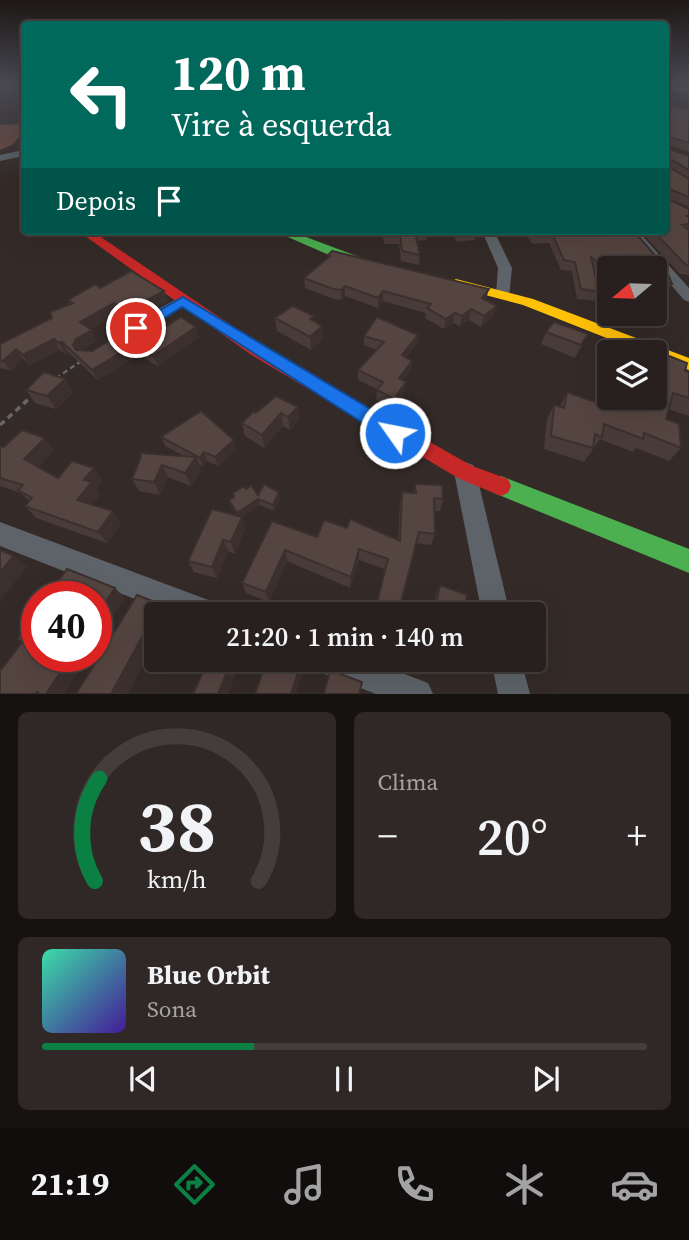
<!DOCTYPE html>
<html lang="pt">
<head>
<meta charset="utf-8">
<style>
  :root { --surface:#27201e; --page:#2f2827; --text:#f1f3f6; --muted:#a4a3a4; --line:#433e3c; --accent:#0b8043 }
  body { margin:0; font-family:"Source Serif 4",serif; background:var(--page); color:var(--text); height:100vh; display:flex; flex-direction:column; font-size:26px; white-space:nowrap }
  * { box-sizing:border-box; margin:0 }
  p { font-size:23px; color:var(--muted) }
  .icon { flex:none; width:38px; height:38px; fill:none; stroke:currentColor; stroke-width:2; stroke-linecap:round; stroke-linejoin:round }
  .map { position:relative; height:694px; overflow:hidden }
  .sheet { display:flex; flex-direction:column; gap:18px; padding:18px; background:#151210; flex:1 }
  .sheet>* { flex:none }
  .banner { position:absolute; left:21px; top:21px; width:648px; height:214px; border-radius:7px; box-shadow:0 7px 28px #0002,0 0 0 2px var(--line); background:#00695c; color:#fff; overflow:hidden }
  .needle { width:46px; rotate:251deg }
  .fabs { position:absolute; left:597px; top:256px; display:grid; gap:14px }
  .fabs a { display:grid; place-items:center; width:70px; height:70px; border-radius:7px; background:var(--surface); box-shadow:0 7px 28px #0002,0 0 0 2px var(--line); font-size:35px }
  .speed { position:absolute; left:21px; top:581px; display:flex; gap:14px; font-size:35px; font-weight:700; text-align:center }
  .speed>* { display:grid; place-content:center; width:91px; height:91px; border-radius:50%; background:var(--surface); box-shadow:0 7px 28px #0002,0 0 0 2px var(--line); line-height:1 }
  .speed .limit { border:10px solid #d22; background:#fff; color:#111 }
  .pin { position:absolute; display:grid; place-items:center; width:60px; height:60px; color:#fff; margin:-30px; border:4px solid #fff; border-radius:50%; box-shadow:0 2px 7px #0007 }
  .me { position:absolute; width:77px; margin:-38px; rotate:303deg; stroke-linejoin:round; filter:drop-shadow(0 0 5px #0008) }
  .turn { display:flex; align-items:center; gap:24px; height:147px; padding:0 35px; font-size:32px }
  .turn .icon { width:91px; height:91px; stroke-width:2.5 }
  .turn b { display:block; font-size:49px; line-height:60px }
  .then { display:flex; align-items:center; height:66px; padding:0 35px; background:#0003; gap:14px; font-size:26px }
  .big { font-size:52px; font-weight:600; line-height:1.1 }
  .sheet .tile { flex:1; display:flex; flex-direction:column; justify-content:center; gap:10px; min-width:0; padding:0 24px; border-radius:10px; background:var(--page) }
  .sheet .dial { align-items:center; gap:0 }
  .dial svg { height:182px; overflow:visible; fill:none; stroke:var(--line); stroke-width:7; stroke-linecap:round; text-anchor:middle }
  .dial text { fill:var(--text); stroke:none }
  .song { display:flex; align-items:center; gap:21px }
  .cover { width:84px; height:84px; border-radius:10px; background:linear-gradient(135deg,hsl(160 70% 55%),hsl(260 70% 35%)) }
  .played { height:7px; border-radius:4px; background:linear-gradient(90deg,var(--accent) 35%,var(--line) 35%) }
  .keys { display:flex; justify-content:space-around; direction:ltr }
  .heat { display:flex; justify-content:space-between; align-items:center; font-size:38px; direction:ltr }
  .sheet .tiles { flex:1; display:grid; gap:18px; grid-template-columns:1fr 1fr }
  .tile:last-child { grid-column:span 2 }
  .trip { position:absolute; left:144px; top:602px; width:402px; height:70px; border-radius:7px; background:var(--surface); box-shadow:0 7px 28px #0002,0 0 0 2px var(--line); font-weight:600; line-height:70px; text-align:center }
  .menu { display:flex; height:112px; justify-content:space-around; align-items:center; background:#100d0c; color:var(--muted) }
  .menu .icon { width:49px; height:49px }
  .menu .selected { color:var(--accent) }
  .menu b { font-size:32px; color:var(--text) }
  .map>svg:first-child { display:block }
  .green { fill:#6b453b }
  .lines { fill:none; stroke-linecap:round; stroke-linejoin:round }
  .path-far1 { stroke:#656668; stroke-width:2.5; stroke-dasharray:5 3.5; stroke-linecap:butt }
  .path { stroke:#656668; stroke-width:3.5; stroke-dasharray:6 4.5; stroke-linecap:butt }
  .street { fill:#5d6368; fill-rule:evenodd }
  .fast { fill:#4caf50; fill-rule:evenodd }
  .slow { fill:#ffc107; fill-rule:evenodd }
  .jam { fill:#c62828; fill-rule:evenodd }
  .wall { fill:#493b38 }
  .shaded-wall { fill:#3c302e }
  .building { fill:#554541; stroke:#3c302e; stroke-width:2 }
  .route { fill:#1a73e8; stroke:#114b97; stroke-width:2 }
</style>
</head>
<body>
<div class="map">
<svg width="689" height="694" viewBox="0 0 689 694">
  <rect width="100%" height="100%" fill="#342b28"/>
  <path class="green" d="M24,124V132L12,145L0,150V125Z"/>
  <g class="lines">
    <path class="path-far1" d="M56,378L80,362"/>
    <path class="path" d="M0,425L31,397"/>
    <path class="street" d="M665,86L689,88V92L665,90Z
      M24,150V156L0,161V155Z
      M482,231H494L512,268L509,297H499L496,294L498,268Z
      M625,231H638L689,288V302L684,300Z
      M182,296L188,298L190,301L188,304L123,343H111L108,339L111,335Z
      M465,462L473,465L476,472L510,614H482L454,472L457,465Z
      M0,522L219,604L223,614H173L0,546Z
      M313,660H368L428,683L433,694H376L317,671Z
      M491,660H521L530,694H498Z"/>
    <path class="fast" d="M274,231H290L370,261L364,265L336,258Z
      M501,476L689,549V573L494,493L491,486L494,479Z"/>
    <path class="slow" d="M456,279L533,299L689,358V370L654,357V352H642L523,305L451,286L449,283Z"/>
    <path class="jam" d="M78,231H92L262,346L472,466L508,479L511,486L508,493L501,496L458,478L250,354Z"/>
  </g>
  <path class="wall" d="M665,107L689,109V152L666,144V148L689,156V207L668,198L689,209V275L680,274L640,231H665Z
    M382,231H477L475,240L457,242L452,234L426,236V240L417,241L420,255L419,265L401,261L399,244H384Z
    M522,231H634L672,284L666,293L654,292V268H609V282L594,271L599,292L594,301L577,299L572,271L561,270L549,243L533,244Z
    M328,255L486,300L494,316L481,327L469,320L460,326L453,323L444,329L425,318L426,313L383,301L378,308L345,296L341,300L334,299L305,288L304,278L328,258Z
    M100,288L164,291L167,301L131,322L118,313L90,329L97,341L81,350L92,351L149,337H199L158,366L139,355L98,380L68,352L65,354L60,350L30,365L23,359L11,371L0,368V344L52,318L70,304L68,300Z
    M275,318L323,339L311,350L277,331Z
    M546,332L588,334L575,358L541,344Z
    M418,335L417,344L406,357L412,361L411,370L404,380V391L392,409L376,400L377,389L358,380V370L377,350L364,345V336Z
    M644,346L687,363L685,371L689,372V416L668,409L666,419L679,424L681,448L669,461L636,448L633,452L600,439L584,462L544,449L547,419L554,405L560,407L567,392L598,404L602,383L609,370V397H654V352H641Z
    M65,379L73,392L56,409L35,403L26,390Z
    M298,407L299,420L290,430L283,426L264,448L245,436L242,423L256,413Z
    M161,437L234,440L236,449L218,466L207,461L203,467L199,464L201,470L191,486L168,477L160,495L139,491L132,479L141,457L184,456L165,446Z
    M45,438L54,450L38,467L58,478L102,480L96,488L100,494L92,505L121,523L107,543L36,518L25,506L29,501L21,493L0,486V446L4,447Z
    M415,484L443,499L440,511H434L435,534L431,545L416,543L385,569L359,560L350,588L287,561L269,602L246,593L242,583L272,521L317,537L347,528L398,540L400,504L402,492L414,493Z
    M246,489L258,495L280,498L274,511L260,505L241,517L245,529L235,554L228,551L217,578L194,572L188,561L237,516L231,506L229,500Z
    M440,585L464,614H432L436,595Z"/>
  <path class="shaded-wall" d="M24,83V86L0,88V84Z
    M345,286V296L341,300V290Z
    M489,289L486,299L479,308L482,298Z
    M164,291L167,301L131,322L127,311Z
    M383,291V301L378,308V298Z
    M114,303L118,313L85,332L80,322Z
    M497,306L494,316L481,327L484,316Z
    M471,309L469,320L460,326L462,316Z
    M455,313L453,323L444,329L446,319Z
    M322,326L323,339L311,350L310,337Z
    M196,327L199,337L158,366L153,356Z
    M92,330L97,341L82,349L78,355L73,345L76,339Z
    M418,335L417,344L401,364L402,355Z
    M54,339L60,350L30,365L23,355Z
    M62,342L68,352L65,354L59,343Z
    M135,344L139,355L98,380L92,370Z
    M16,349L23,359L11,371L3,361Z
    M412,361L411,370L398,388L399,378Z
    M65,379L73,392L56,409L47,396Z
    M406,382L404,391L392,409L394,399Z
    M298,407L299,420L290,430L288,417Z
    M281,413L283,426L264,448L262,435Z
    M45,438L54,450L34,471L24,459Z
    M234,440L236,449L218,466L215,457Z
    M204,452L207,461L203,467L200,458Z
    M196,457L201,470L191,486L185,473Z
    M162,465L168,477L160,495L154,482Z
    M94,468L102,480L96,488L100,494L87,511L77,500L84,480Z
    M279,492L280,498L274,511L273,505Z
    M258,499L260,505L239,519L237,513Z
    M113,511L121,523L107,543L98,532Z
    M242,517L245,529L235,554L231,542Z
    M223,540L228,551L217,578L212,567Z
    M359,549V560L350,588L351,577Z
    M285,550L287,561L269,602L266,592Z
    M14,556L27,567L0,600V572Z
    M115,588L125,598L105,628L96,620V617Z
    M160,604L168,614H156V641L128,694H111Z
    M96,622L101,626L96,633Z
    M71,656H82L86,659L64,694H46Z
    M232,660H241L242,661L228,694H218Z
    M302,660H305L306,663L296,694H291Z"/>
  <path class="building" d="M665,107L689,109V143L667,136L666,148L689,156V170L670,159L667,160L666,165L689,179V197L667,188L668,199L689,209V215L687,216L689,217V224L682,225L689,230V265H686L653,231H665Z
    M384,231H427L415,232L420,255L402,251L400,234H385Z
    M532,231H634L665,267L672,284L654,283V268H609V270L591,257L599,292L581,289L575,262L564,260L552,234L536,235Z
    M332,251L489,289L482,298L497,306L484,316L471,309L462,316L455,313L446,319L427,308L431,304L383,291L378,298L345,286L341,290L333,289L304,278L330,256L328,255Z
    M131,271L164,291L127,311L114,303L80,322L92,330L76,339L73,345L76,350L92,351L134,326L149,337L181,317L196,327L153,356L135,344L92,370L62,342L59,343L54,339L23,355L16,349L3,361L0,360V344L52,318L50,312L73,303L68,300L96,284L100,288Z
    M293,306L314,316L310,319L322,326L310,337L275,318Z
    M377,317L418,335L402,355L412,361L399,378L406,382L394,399L377,390L383,382L358,370L384,342L364,336Z
    M554,322L588,334L581,345L546,332Z
    M623,345L640,352H619Z
    M644,346L687,363L685,371L689,372V398L673,393L666,419L679,424L681,448L644,433L643,439L604,424L602,437L595,434L593,448L551,436L554,405L564,408L567,392L603,405L609,375V397H654V352H642Z
    M44,372L65,379L47,396L26,390Z
    M276,396L298,407L288,417L281,413L262,435L242,423L254,411L256,413Z
    M201,411L234,440L215,457L204,452L200,458L161,437Z
    M22,430L45,438L24,459L58,478L72,461L94,468L84,480L92,482L77,500L113,511L98,532L25,506L32,498L18,490L23,485L0,478V446L4,447Z
    M140,453L196,457L185,473L162,465L154,482L132,479L141,457Z
    M264,484L279,492L273,505L258,499L237,513L229,500L234,497L233,493L244,486L246,489L251,485L258,495Z
    M415,484L442,485L443,499L434,498L435,534L419,532L398,614H374L388,559L359,549L351,577L285,550L266,592L242,583L272,521L317,537L324,520L347,528L350,519L400,541L402,492L416,493Z
    M212,509L242,517L231,542L223,540L212,567L188,561Z
    M0,550L14,556L0,572Z
    M67,569L115,588L96,617V597H47Z
    M440,585L467,595L464,614H434Z
    M137,595L160,604L111,694H76Z
    M37,611V656H71L46,694H40L37,692L36,694H0V671L22,642L17,639Z
    M208,660H232L218,694H193Z
    M267,660H302L291,694H255Z
    M330,670L362,682L359,694H324Z"/>
  <linearGradient id="sky" x2="0" y2="1"><stop stop-color="#1d1816"/><stop offset="0.46" stop-color="#4a4a53"/><stop offset="1" stop-color="#4a4a53" stop-opacity="0"/></linearGradient>
  <rect width="689" height="180" fill="url(#sky)"/>
  <path class="route" d="M183,297L402,428L405,433L402,439L395,441L388,439L182,307L142,332H131L129,328Z"/>
</svg>
<div class="fabs">
<a><svg class="needle" viewBox="-14 -14 28 28"><path d="M0-13l5 13h-10z" fill="#e53935"/><path d="M0 13l5-13h-10z" fill="#a4a3a4"/></svg></a>
<a><svg class="icon" aria-label="layers" viewBox="0 0 24 24"><path d="M12 4l9 5-9 5-9-5zM3 14l9 5 9-5"/></svg></a>
</div>
<div class="speed"><div class="limit">40</div></div>
<div class="pin" style="left:136px;top:328px;background:#d93025"><svg class="icon" aria-label="arrive" viewBox="0 0 24 24"><path d="M6 21V4h12l-3 4 3 4H6"/></svg></div>
<svg class="me" style="left:395px;top:433px" viewBox="-20 -20 40 40"><circle r="17" fill="#1a73e8" stroke="#fff" stroke-width="3"/><path d="M0-11L8 9 0 5-8 9z" fill="#fff"/></svg>
<div class="trip">21:20 · 1 min · 140 m</div>
<div class="banner">
<div class="turn"><svg class="icon" aria-label="left" viewBox="0 0 24 24"><path d="M17 20v-9H6M10 6l-5 5 5 5"/></svg><div><b>120 m</b>Vire à esquerda</div></div>
<div class="then">Depois<svg class="icon" aria-label="arrive" viewBox="0 0 24 24"><path d="M6 21V4h12l-3 4 3 4H6"/></svg></div>
</div>
</div>
<section class="sheet">
<div class="tiles">
<div class="tile dial"><svg viewBox="0 0 100 80">
<path d="M14 69A42 42 0 1 1 86 69"/>
<path d="M14 69A42 42 0 0 1 16 24" stroke="#0b8043"/>
<text x="50" y="56" font-size="32" font-weight="700">38</text>
<text x="50" y="72" font-size="11">km/h</text>
</svg></div>
<div class="tile"><p>Clima</p>
<div class="heat"><a>−</a><b class="big">20°</b><a>+</a></div>
</div>
<div class="tile">
<div class="song"><i class="cover"></i><div><b>Blue Orbit</b><p>Sona</p></div></div>
<div class="played"></div>
<div class="keys"><svg class="icon" aria-label="previous" viewBox="0 0 24 24"><path d="M18 5L8 12l10 7zM5 5v14"/></svg><svg class="icon" aria-label="pause" viewBox="0 0 24 24"><path d="M8 5v14M16 5v14"/></svg><svg class="icon" aria-label="next" viewBox="0 0 24 24"><path d="M6 5l10 7-10 7zM19 5v14"/></svg></div>
</div>
</div>
</section>
<nav class="menu">
<b>21:19</b>
<svg class="icon selected" aria-label="directions" viewBox="0 0 24 24"><path d="M12 3l9 9-9 9-9-9zM9 14v-3h6M13 9l2 2-2 2"/></svg>
<svg class="icon" aria-label="music" viewBox="0 0 24 24"><path d="M9 18V5l10-2v13"/><circle cx="6" cy="18" r="3"/><circle cx="16" cy="16" r="3"/></svg>
<svg class="icon" aria-label="phone" viewBox="0 0 24 24"><path d="M5 4h4l2 5-3 2q2 4 5 5l2-3 5 2v4C11 20 4 13 5 4z"/></svg>
<svg class="icon" aria-label="climate" viewBox="0 0 24 24"><path d="M12 3v18M4 7l16 10M4 17L20 7"/></svg>
<svg class="icon" aria-label="car" viewBox="0 0 24 24"><path d="M5 17H2v-5l4-1 3-4h7l3 4 3 1v5h-3M9 17h6M6 11h13"/><circle cx="7" cy="17" r="2"/><circle cx="17" cy="17" r="2"/></svg>
</nav>
</body>
</html>
